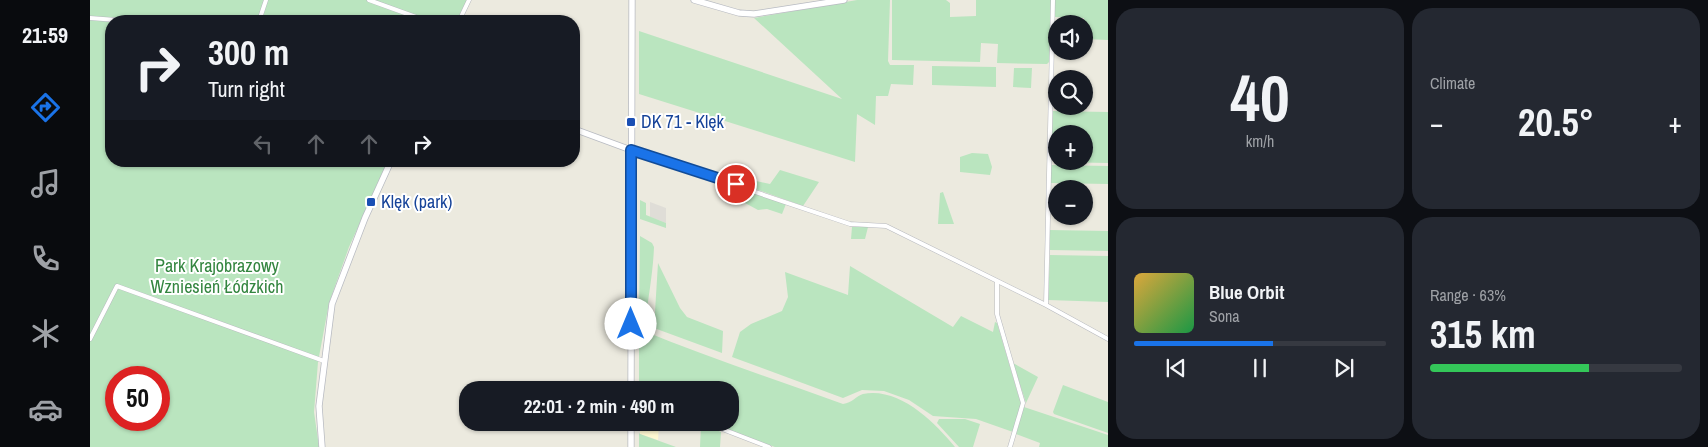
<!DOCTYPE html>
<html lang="en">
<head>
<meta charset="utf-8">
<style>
  :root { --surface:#171b24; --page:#242831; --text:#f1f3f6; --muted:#9ea1a6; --line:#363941; --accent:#1a73e8 }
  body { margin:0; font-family:"Archivo Narrow",sans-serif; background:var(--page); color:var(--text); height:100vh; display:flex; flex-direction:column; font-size:19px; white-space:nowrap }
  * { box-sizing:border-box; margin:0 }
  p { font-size:16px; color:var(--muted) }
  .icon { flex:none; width:28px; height:28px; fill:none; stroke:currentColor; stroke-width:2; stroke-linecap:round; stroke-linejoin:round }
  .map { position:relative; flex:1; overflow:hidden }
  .details { display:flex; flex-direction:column; gap:8px; padding:8px; background:#0d0f14; width:600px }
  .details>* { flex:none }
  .guide { position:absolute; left:15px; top:15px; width:475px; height:152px; border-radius:20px; box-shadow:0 1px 4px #0004; background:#171b24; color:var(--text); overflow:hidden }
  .fabs { position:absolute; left:958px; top:15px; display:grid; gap:10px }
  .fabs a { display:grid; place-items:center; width:45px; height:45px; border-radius:50%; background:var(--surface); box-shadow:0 1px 4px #0004; font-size:25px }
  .speed { position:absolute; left:15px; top:366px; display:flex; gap:10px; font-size:25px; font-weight:700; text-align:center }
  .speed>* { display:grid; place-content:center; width:65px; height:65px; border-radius:50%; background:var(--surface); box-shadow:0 1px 4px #0004; line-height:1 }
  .speed .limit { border:8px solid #d22; background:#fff; color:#111 }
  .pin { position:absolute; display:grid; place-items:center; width:42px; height:42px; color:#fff; margin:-21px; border:2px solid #fff; border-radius:50%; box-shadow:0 1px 5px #0007 }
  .me { position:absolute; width:55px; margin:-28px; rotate:0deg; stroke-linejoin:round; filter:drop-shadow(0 0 4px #0008) }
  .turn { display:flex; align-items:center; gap:18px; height:105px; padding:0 20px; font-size:22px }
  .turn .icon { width:65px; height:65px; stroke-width:2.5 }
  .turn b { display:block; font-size:35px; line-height:42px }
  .lanes { display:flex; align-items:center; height:48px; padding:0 20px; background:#0003; justify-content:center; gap:25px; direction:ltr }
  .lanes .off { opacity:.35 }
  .big { font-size:38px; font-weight:700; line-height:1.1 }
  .details .card { flex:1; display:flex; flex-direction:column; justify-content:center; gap:8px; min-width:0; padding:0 18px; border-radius:20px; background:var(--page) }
  .details .dial { align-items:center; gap:0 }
  .dial b { font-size:65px; line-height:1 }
  .song { display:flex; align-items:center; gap:15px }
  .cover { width:60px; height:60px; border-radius:8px; background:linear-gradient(135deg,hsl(40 70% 55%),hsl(140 70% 35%)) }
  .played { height:5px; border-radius:2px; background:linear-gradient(90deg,var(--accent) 55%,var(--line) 55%) }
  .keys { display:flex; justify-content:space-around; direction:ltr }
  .heat { display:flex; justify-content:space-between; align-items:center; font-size:28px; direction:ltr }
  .charge { height:8px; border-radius:4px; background:linear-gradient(90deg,#34c759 63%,var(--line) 0) }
  .details .tiles { flex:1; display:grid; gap:8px; grid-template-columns:repeat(2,1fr) }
  .trip { position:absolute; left:369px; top:381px; width:280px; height:50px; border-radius:20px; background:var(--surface); box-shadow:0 1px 4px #0004; font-weight:700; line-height:50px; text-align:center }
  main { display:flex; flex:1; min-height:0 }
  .dock { display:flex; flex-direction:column; width:90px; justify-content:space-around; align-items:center; background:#090b0e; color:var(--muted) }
  .dock .icon { width:35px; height:35px }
  .dock .selected { color:var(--accent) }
  .dock b { font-size:22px; color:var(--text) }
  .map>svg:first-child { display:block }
  .commercial { fill:#fef8d2 }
  .industrial { fill:#dfddd7 }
  .green { fill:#bae5bf; fill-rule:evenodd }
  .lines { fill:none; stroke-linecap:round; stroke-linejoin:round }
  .street-casing { stroke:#b7b9bf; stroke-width:5 }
  .secondary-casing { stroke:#b8bbc2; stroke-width:7 }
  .street { stroke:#fff; stroke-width:4 }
  .secondary { stroke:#fff; stroke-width:5.5 }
  .route-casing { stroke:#114b97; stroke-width:12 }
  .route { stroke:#1a73e8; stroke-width:9 }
  .transit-dot { fill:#1a4fb4; stroke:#fff; stroke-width:2 }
  .labels { text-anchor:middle; stroke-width:4; stroke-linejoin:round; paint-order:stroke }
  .transit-label { font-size:18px; fill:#164399; stroke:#fff; text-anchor:start }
  .park-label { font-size:18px; fill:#33853f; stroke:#fff }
</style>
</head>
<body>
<main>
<nav class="dock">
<b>21:59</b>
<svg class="icon selected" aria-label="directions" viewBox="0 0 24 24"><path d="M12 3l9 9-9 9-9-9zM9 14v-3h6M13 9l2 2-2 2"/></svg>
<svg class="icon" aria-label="music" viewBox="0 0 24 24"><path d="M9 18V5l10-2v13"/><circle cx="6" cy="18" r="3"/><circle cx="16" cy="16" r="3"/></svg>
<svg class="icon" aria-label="phone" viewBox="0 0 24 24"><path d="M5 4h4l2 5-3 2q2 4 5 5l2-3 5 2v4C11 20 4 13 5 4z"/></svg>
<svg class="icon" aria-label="climate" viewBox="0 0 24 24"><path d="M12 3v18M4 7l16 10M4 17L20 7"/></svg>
<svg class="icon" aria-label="car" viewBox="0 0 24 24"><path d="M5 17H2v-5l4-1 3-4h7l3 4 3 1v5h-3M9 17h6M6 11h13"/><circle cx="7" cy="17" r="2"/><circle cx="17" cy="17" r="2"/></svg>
</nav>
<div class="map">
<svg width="1018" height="447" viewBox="0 0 1018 447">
  <rect width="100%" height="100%" fill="#eceadf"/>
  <path class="commercial" d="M550,423H569L568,440L550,434Z"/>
  <path class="industrial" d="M560,202L576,208V223L560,217Z"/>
  <path class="green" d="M0,0H377L368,21H21V161H298L259,247L239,303L228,362L224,412L229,447H0ZM26,378H69V420H26Z
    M767,0H800L798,61L800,65H824L823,85L801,84L798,96H786L785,125L767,114L765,162L549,94V31L752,99L664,18Z
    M802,0H856L860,3V17L886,16V0H961L960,61L957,64L907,63L908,44L891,43L890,62L802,60Z
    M965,0H1018V40L994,39V18L964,17Z
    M842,66L906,67V87L842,85Z
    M924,68H942L941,88L923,87Z
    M962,111L1018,112V163L965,162L961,158ZM966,134H994V161H966Z
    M882,153L898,154L902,167L900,175L870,172V157Z
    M961,165L1018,166V184L960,183Z
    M690,170L729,182L713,206L657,186L662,180L680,184Z
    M645,186L696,204L692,214L677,209L668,210L642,196Z
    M853,192L864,224H848L850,193Z
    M550,200L556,203V215L576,223V228L550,219Z
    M762,227H778L775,239H761Z
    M959,230L1018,231V251L960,250Z
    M550,236L562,243L564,247C563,274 558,298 555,325L549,322Z
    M960,255L1018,256V302L958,300Z
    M568,263L590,308L597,317L633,331L632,353L564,328Z
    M760,266L863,327L871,316L903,332L905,322L907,323L931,404L923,432L886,419L843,416L819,400L794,391L772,390L753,398L642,357L650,332L661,324L692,311L698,297L695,272L758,295Z
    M549,329C616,357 685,379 753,404C762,403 766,396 773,394C810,387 844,422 865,447H685L620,423L640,422V390H549Z
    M923,363L948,377L936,403Z
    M973,385L1018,402V433L964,414L963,412Z
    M934,407L1018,435V447H949L950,443L926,434Z
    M849,419H875L890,424L883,447H869L847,423Z
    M611,424L631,432L630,447H610Z
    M549,433L550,434L586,447H549Z"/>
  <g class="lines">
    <defs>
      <path id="street" d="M279,0L337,21
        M0,18L39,21
        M169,21L176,0
        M369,21L379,0
        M541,150L760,224L796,226L956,305L1018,339
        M907,281V314L933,403L920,447
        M956,305L963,0
        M0,339L27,286L234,361
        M614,422L679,447"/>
      <path id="secondary" d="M604,0L649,13L664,14L754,0
        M484,129L541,150
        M541,390L542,0
        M232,447L229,406L242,304L275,218L301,161
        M541,447V422"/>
    </defs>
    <use href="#street" class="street-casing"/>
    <use href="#secondary" class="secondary-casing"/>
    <use href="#street" class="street"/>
    <use href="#secondary" class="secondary"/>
  </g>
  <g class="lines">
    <defs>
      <path id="route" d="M541,324V150L646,184"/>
    </defs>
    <use href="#route" class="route-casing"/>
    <use href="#route" class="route"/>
  </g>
  <g class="transit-dot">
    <rect x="536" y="117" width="10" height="10" rx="2.5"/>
    <rect x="276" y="197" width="10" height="10" rx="2.5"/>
  </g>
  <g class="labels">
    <g class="transit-label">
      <text x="551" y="128">DK 71 - Klęk</text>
      <text x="291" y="208">Klęk (park)</text>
    </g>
    <g class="park-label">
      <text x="127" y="272">Park Krajobrazowy<tspan x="127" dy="21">Wzniesień Łódzkich</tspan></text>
    </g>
  </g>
</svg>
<div class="fabs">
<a><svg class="icon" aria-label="sound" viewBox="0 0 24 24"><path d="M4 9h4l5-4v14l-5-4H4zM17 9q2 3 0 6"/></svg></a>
<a><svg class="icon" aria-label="search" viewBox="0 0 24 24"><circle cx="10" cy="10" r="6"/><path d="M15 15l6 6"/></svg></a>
<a>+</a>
<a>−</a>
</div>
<div class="speed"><div class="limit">50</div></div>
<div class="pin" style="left:646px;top:184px;background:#d93025"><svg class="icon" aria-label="arrive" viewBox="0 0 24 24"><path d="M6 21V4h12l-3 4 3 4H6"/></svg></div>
<svg class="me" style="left:541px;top:324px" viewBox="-20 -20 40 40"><circle r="19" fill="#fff"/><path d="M0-13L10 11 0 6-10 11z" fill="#1a73e8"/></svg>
<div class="trip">22:01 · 2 min · 490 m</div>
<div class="guide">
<div class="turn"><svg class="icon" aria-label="right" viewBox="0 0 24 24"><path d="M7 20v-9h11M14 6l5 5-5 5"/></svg><div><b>300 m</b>Turn right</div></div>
<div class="lanes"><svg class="icon off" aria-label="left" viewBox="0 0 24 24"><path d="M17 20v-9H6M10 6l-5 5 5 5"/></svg><svg class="icon off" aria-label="ahead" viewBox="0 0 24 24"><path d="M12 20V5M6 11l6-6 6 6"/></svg><svg class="icon off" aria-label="ahead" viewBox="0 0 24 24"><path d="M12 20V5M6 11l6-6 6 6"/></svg><svg class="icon" aria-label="right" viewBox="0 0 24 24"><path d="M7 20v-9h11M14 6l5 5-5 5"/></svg></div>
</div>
</div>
<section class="details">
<div class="tiles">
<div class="card dial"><b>40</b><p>km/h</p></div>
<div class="card"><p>Climate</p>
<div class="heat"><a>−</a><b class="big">20.5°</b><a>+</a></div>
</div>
<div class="card">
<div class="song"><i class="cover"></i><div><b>Blue Orbit</b><p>Sona</p></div></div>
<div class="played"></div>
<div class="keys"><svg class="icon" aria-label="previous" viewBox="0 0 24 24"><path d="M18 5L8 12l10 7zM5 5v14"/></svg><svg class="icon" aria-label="pause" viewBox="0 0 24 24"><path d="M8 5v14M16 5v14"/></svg><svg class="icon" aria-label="next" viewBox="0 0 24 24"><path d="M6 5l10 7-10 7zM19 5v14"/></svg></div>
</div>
<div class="card"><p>Range · 63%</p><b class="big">315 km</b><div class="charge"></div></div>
</div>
</section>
</main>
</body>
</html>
